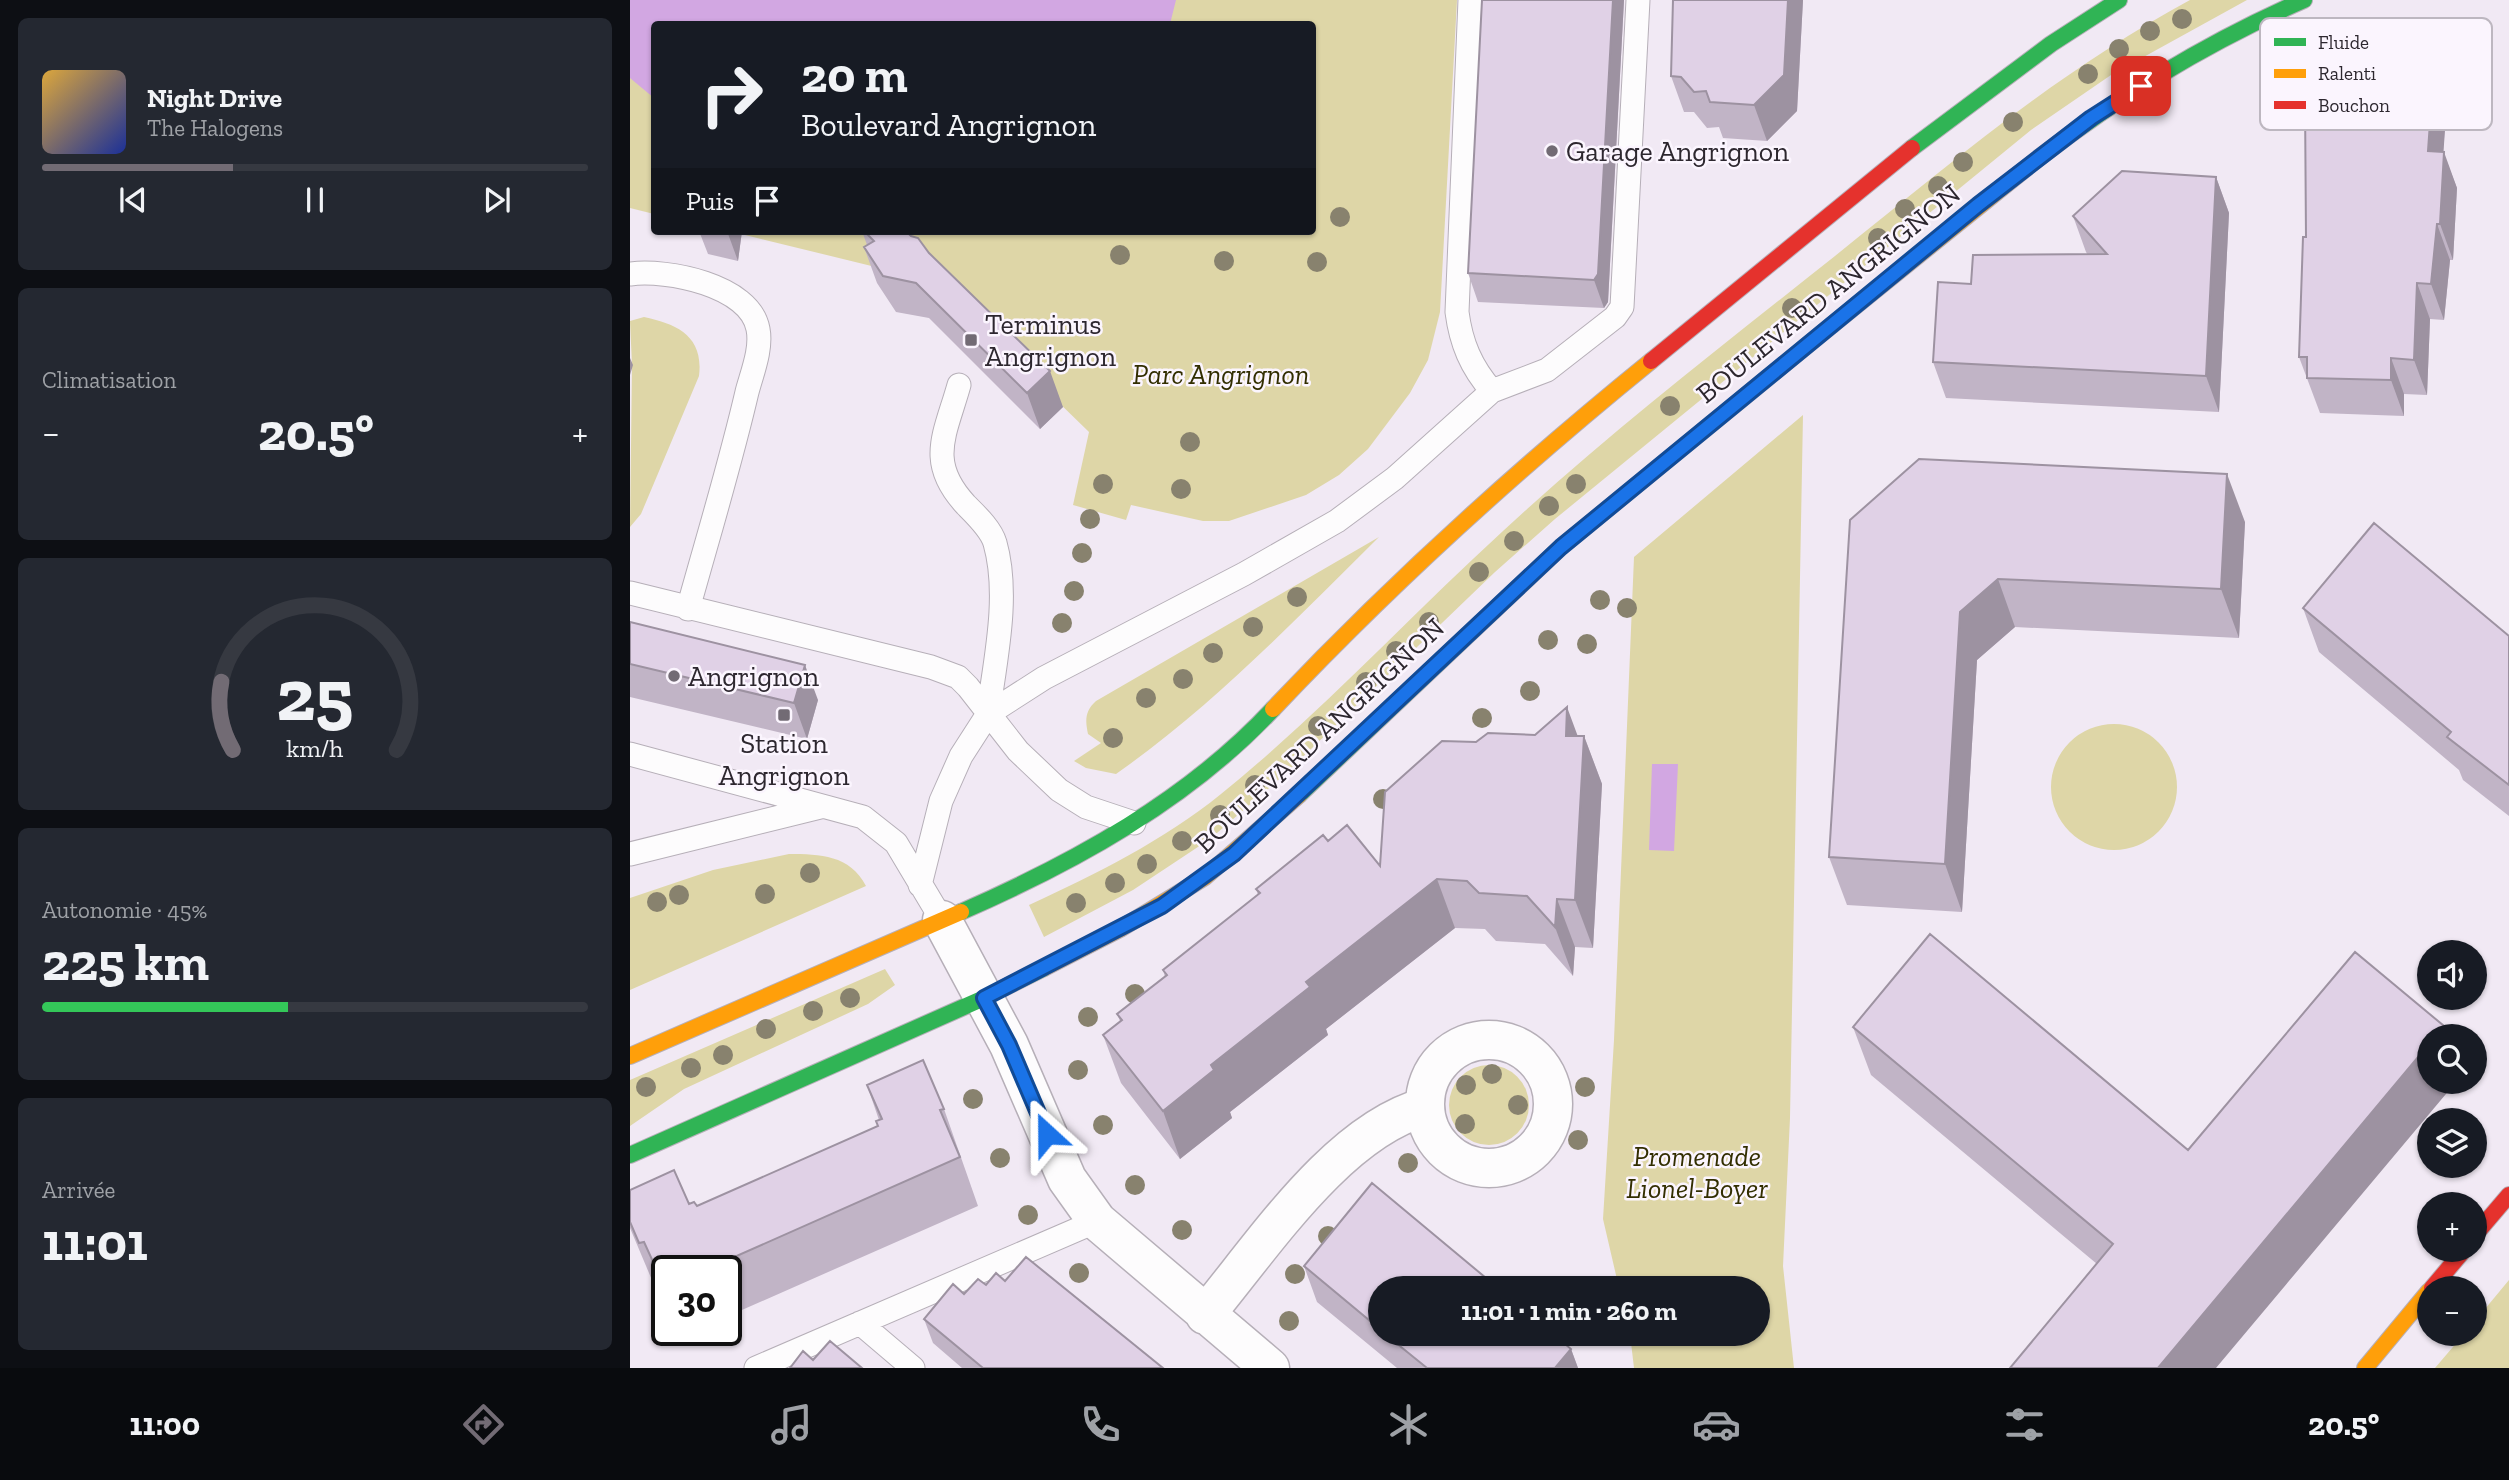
<!DOCTYPE html>
<html lang="fr">
<head>
<meta charset="utf-8">
<style>
  :root { --surface:#171b24; --page:#242831; --text:#f1f3f6; --muted:#9ea1a6; --line:#363941; --accent:#726b74 }
  body { margin:0; font-family:"Zilla Slab",serif; background:var(--page); color:var(--text); height:100vh; display:flex; flex-direction:column; font-size:26px; white-space:nowrap }
  * { box-sizing:border-box; margin:0 }
  p { font-size:23px; color:var(--muted) }
  .icon { flex:none; width:38px; height:38px; fill:none; stroke:currentColor; stroke-width:2; stroke-linecap:round; stroke-linejoin:round }
  .map { position:relative; flex:1; overflow:hidden }
  .sheet { display:flex; flex-direction:column; gap:18px; padding:18px; background:#0d0f14; width:630px }
  .sheet>* { flex:none }
  .banner { position:absolute; left:21px; top:21px; width:665px; height:214px; border-radius:7px; box-shadow:0 2px 5px #0004; background:#171b24; color:var(--text); overflow:hidden }
  .controls { position:absolute; left:1787px; top:940px; display:grid; gap:14px }
  .controls a { display:grid; place-items:center; width:70px; height:70px; border-radius:50%; background:var(--surface); box-shadow:0 2px 5px #0004; font-size:35px }
  .speed { position:absolute; left:21px; top:1255px; display:flex; gap:14px; font-size:35px; font-weight:700; text-align:center }
  .speed>* { display:grid; place-content:center; width:91px; height:91px; border-radius:50%; background:var(--surface); box-shadow:0 2px 5px #0004; line-height:1 }
  .speed .limit { border:4px solid #111; border-radius:10px; background:#fff; color:#111 }
  .pin { position:absolute; display:grid; place-items:center; width:60px; height:60px; color:#fff; margin:-30px; border-radius:14px; box-shadow:0 4px 10px #0006 }
  .me { position:absolute; width:77px; margin:-38px; rotate:336deg; stroke-linejoin:round; filter:drop-shadow(0 0 5px #0008) }
  .turn { display:flex; align-items:center; gap:24px; height:147px; padding:0 35px; font-size:32px }
  .turn .icon { width:91px; height:91px; stroke-width:2.5 }
  .turn b { display:block; font-size:49px; line-height:60px }
  .then { display:flex; align-items:center; height:66px; padding:0 35px; background:#0003; gap:14px; font-size:26px }
  .big { font-size:52px; font-weight:700; line-height:1.1 }
  .sheet .tile { flex:1; display:flex; flex-direction:column; justify-content:center; gap:10px; min-width:0; padding:0 24px; border-radius:10px; background:var(--page) }
  .sheet .dial { align-items:center; gap:0 }
  .dial svg { height:182px; overflow:visible; fill:none; stroke:var(--line); stroke-width:7; stroke-linecap:round; text-anchor:middle }
  .dial text { fill:var(--text); stroke:none }
  .song { display:flex; align-items:center; gap:21px }
  .cover { width:84px; height:84px; border-radius:10px; background:linear-gradient(135deg,hsl(40 70% 55%),hsl(230 70% 35%)) }
  .played { height:7px; border-radius:4px; background:linear-gradient(90deg,var(--accent) 35%,var(--line) 35%) }
  .keys { display:flex; justify-content:space-around; direction:ltr }
  .heat { display:flex; justify-content:space-between; align-items:center; font-size:38px; direction:ltr }
  .charge { height:10px; border-radius:5px; background:linear-gradient(90deg,#34c759 45%,var(--line) 0) }
  .trip { position:absolute; left:738px; top:1276px; width:402px; height:70px; border-radius:35px; background:var(--surface); box-shadow:0 2px 5px #0004; font-weight:700; line-height:70px; text-align:center }
  .tab-bar { display:flex; height:112px; justify-content:space-around; align-items:center; background:#090b0e; color:var(--muted) }
  .tab-bar .icon { width:49px; height:49px }
  .tab-bar .current { color:var(--accent) }
  .tab-bar b { font-size:32px; color:var(--text) }
  main { display:flex; flex:1; min-height:0 }
  .map>svg:first-child { display:block }
  .green { fill:#ded6a7 }
  .water { fill:#d2a7e2 }
  .lines { fill:none; stroke-linecap:round; stroke-linejoin:round }
  .lane-casing { stroke:#b6afb8; stroke-width:25 }
  .street-casing { stroke:#b6afb8; stroke-width:41 }
  .fast-casing { stroke:#b6afb8; stroke-width:18 }
  .slow-casing { stroke:#b6afb8; stroke-width:18 }
  .jam-casing { stroke:#b6afb8; stroke-width:18 }
  .lane { stroke:#fdfcfd; stroke-width:23 }
  .street { stroke:#fdfcfd; stroke-width:38 }
  .fast { stroke:#30b455; stroke-width:16 }
  .slow { stroke:#ff9f0a; stroke-width:16 }
  .jam { stroke:#e5322d; stroke-width:16 }
  .tree { fill:#88826e }
  .wall { fill:#c1b4c6 }
  .shaded-wall { fill:#9d92a1 }
  .building { fill:#e0d1e6; stroke:#9d92a1; stroke-width:2 }
  .route-casing { stroke:#114b97; stroke-width:18 }
  .route { stroke:#1a73e8; stroke-width:12 }
  .poi-dot { fill:#726b74; stroke:#fbf5fe; stroke-width:2.5 }
  .labels { text-anchor:middle; stroke-width:5; stroke-linejoin:round; paint-order:stroke }
  .poi-label { font-size:28px; fill:#2d272f; stroke:#fbf5fe; text-anchor:start }
  .street-label { font-size:28px; fill:#2d272f; stroke:#fbf5fe }
  .park-label { font-size:28px; font-style:italic; fill:#322e00; stroke:#fbf5fe }
  .key { fill:#fbf5fe; stroke:#bdb7c0; stroke-width:2 }
  .key-label { font-size:19px; fill:#2d272f }
</style>
</head>
<body>
<main>
<section class="sheet">
<div class="tile">
<div class="song"><i class="cover"></i><div><b>Night Drive</b><p>The Halogens</p></div></div>
<div class="played"></div>
<div class="keys"><svg class="icon" aria-label="previous" viewBox="0 0 24 24"><path d="M18 5L8 12l10 7zM5 5v14"/></svg><svg class="icon" aria-label="pause" viewBox="0 0 24 24"><path d="M8 5v14M16 5v14"/></svg><svg class="icon" aria-label="next" viewBox="0 0 24 24"><path d="M6 5l10 7-10 7zM19 5v14"/></svg></div>
</div>
<div class="tile"><p>Climatisation</p>
<div class="heat"><a>−</a><b class="big">20.5°</b><a>+</a></div>
</div>
<div class="tile dial"><svg viewBox="0 0 100 80">
<path d="M14 69A42 42 0 1 1 86 69"/>
<path d="M14 69A42 42 0 0 1 9 39" stroke="#726b74"/>
<text x="50" y="56" font-size="32" font-weight="700">25</text>
<text x="50" y="72" font-size="11">km/h</text>
</svg></div>
<div class="tile"><p>Autonomie · 45%</p><b class="big">225 km</b><div class="charge"></div></div>
<div class="tile"><p>Arrivée</p><b class="big">11:01</b></div>
</section>
<div class="map">
<svg width="1879" height="1368" viewBox="0 0 1879 1368">
  <rect width="100%" height="100%" fill="#f1e9f4"/>
  <path class="green" d="M0,0H827L810,312L798,360L780,393L738,449L709,475L676,495L599,521H573L501,505L496,520L443,505L459,432L312,289L266,272L111,234L112,231H682V24H24V214L0,208Z
    M1560,0H1617L1481,75L1401,130L925,519L865,572L654,775L580,839L503,890L414,937L399,905C466,874 533,841 591,794C691,713 779,617 873,531C979,433 1093,345 1205,256C1322,162 1426,73 1560,0Z
    M14,317C47,324 74,336 69,376L11,514L0,527L2,365L0,321Z
    M1173,415L1160,1118L1153,1266L1164,1368H1004L1000,1334H1129V1288H989L973,1219L984,1040L1004,557Z
    M749,537C665,620 583,706 486,774L456,768L444,761L471,743L458,734C455,720 455,711 466,701Z
    M1421 787a63 63 0 1 1 126 0a63 63 0 1 1-126 0Z
    M159,854C190,854 220,855 236,886L0,990V898L83,870Z
    M255,969L265,985L238,1004L54,1089L0,1126V1080Z
    M819 1105a40 40 0 1 1 80 0a40 40 0 1 1-80 0Z
    M1879,1280V1368H1805L1834,1334H1844L1845,1321Z"/>
  <path class="water" d="M0,0H546L540,24H24V98L0,78Z
    M1022,764H1048L1044,851L1019,850Z"/>
  <g class="lines">
    <defs>
      <path id="lane" d="M0,274C37,269 120,285 128,329C132,349 122,373 117,392C100,465 78,537 58,609
        M329,385C315,435 296,462 336,505C346,515 361,529 365,543C380,596 365,661 358,714
        M862,391L917,370L985,317L992,307L1008,0
        M0,593L301,667L328,677L338,687L388,751L429,790L456,807L504,823
        M0,754L233,817L266,843L312,920
        M0,854L190,807
        M290,885L311,801L331,756L358,714L414,678L614,574L707,521L765,478L862,391C841,367 831,343 827,312L840,0
        M230,1323L283,1368
        M126,1368L467,1221"/>
      <path id="street" d="M312,920L379,1045L437,1179L467,1221L640,1368
        M795 1104a64 64 0 1 1 128 0a64 64 0 1 1-128 0Z
        M575,1315C632,1247 707,1131 795,1107"/>
      <path id="fast" d="M1282,148L1421,44L1489,0
        M1410,157C1491,95 1580,41 1674,0
        M669,795L931,547L1202,325
        M331,912C445,862 558,800 643,709
        M0,1155L354,998L414,968"/>
      <path id="slow" d="M1202,325L1410,157
        M643,709C761,584 888,469 1021,361
        M414,968L490,929L575,877L669,795
        M0,1056L331,912
        M1735,1368L1799,1291"/>
      <path id="jam" d="M1021,361L1282,148
        M1844,1236L1879,1195
        M1802,1288L1834,1250"/>
    </defs>
    <use href="#lane" class="lane-casing"/>
    <use href="#street" class="street-casing"/>
    <use href="#fast" class="fast-casing"/>
    <use href="#slow" class="slow-casing"/>
    <use href="#jam" class="jam-casing"/>
    <use href="#lane" class="lane"/>
    <use href="#street" class="street"/>
    <use href="#fast" class="fast"/>
    <use href="#slow" class="slow"/>
    <use href="#jam" class="jam"/>
  </g>
  <g class="tree">
    <circle cx="1552" cy="19" r="10"/>
    <circle cx="1520" cy="31" r="10"/>
    <circle cx="1489" cy="49" r="10"/>
    <circle cx="1458" cy="74" r="10"/>
    <circle cx="1383" cy="122" r="10"/>
    <circle cx="1333" cy="162" r="10"/>
    <circle cx="1308" cy="186" r="10"/>
    <circle cx="1275" cy="209" r="10"/>
    <circle cx="710" cy="217" r="10"/>
    <circle cx="1248" cy="238" r="10"/>
    <circle cx="490" cy="255" r="10"/>
    <circle cx="594" cy="261" r="10"/>
    <circle cx="687" cy="262" r="10"/>
    <circle cx="1162" cy="308" r="10"/>
    <circle cx="1040" cy="406" r="10"/>
    <circle cx="560" cy="442" r="10"/>
    <circle cx="473" cy="484" r="10"/>
    <circle cx="946" cy="484" r="10"/>
    <circle cx="551" cy="489" r="10"/>
    <circle cx="919" cy="506" r="10"/>
    <circle cx="460" cy="519" r="10"/>
    <circle cx="884" cy="541" r="10"/>
    <circle cx="452" cy="553" r="10"/>
    <circle cx="849" cy="572" r="10"/>
    <circle cx="444" cy="591" r="10"/>
    <circle cx="667" cy="597" r="10"/>
    <circle cx="970" cy="600" r="10"/>
    <circle cx="997" cy="608" r="10"/>
    <circle cx="799" cy="622" r="10"/>
    <circle cx="432" cy="623" r="10"/>
    <circle cx="623" cy="627" r="10"/>
    <circle cx="918" cy="640" r="10"/>
    <circle cx="957" cy="644" r="10"/>
    <circle cx="766" cy="651" r="10"/>
    <circle cx="583" cy="653" r="10"/>
    <circle cx="553" cy="679" r="10"/>
    <circle cx="736" cy="682" r="10"/>
    <circle cx="900" cy="691" r="10"/>
    <circle cx="516" cy="698" r="10"/>
    <circle cx="852" cy="718" r="10"/>
    <circle cx="688" cy="726" r="10"/>
    <circle cx="483" cy="738" r="10"/>
    <circle cx="625" cy="785" r="10"/>
    <circle cx="753" cy="799" r="10"/>
    <circle cx="590" cy="815" r="10"/>
    <circle cx="552" cy="841" r="10"/>
    <circle cx="517" cy="864" r="10"/>
    <circle cx="180" cy="873" r="10"/>
    <circle cx="485" cy="883" r="10"/>
    <circle cx="135" cy="894" r="10"/>
    <circle cx="49" cy="895" r="10"/>
    <circle cx="27" cy="902" r="10"/>
    <circle cx="446" cy="903" r="10"/>
    <circle cx="505" cy="994" r="10"/>
    <circle cx="220" cy="998" r="10"/>
    <circle cx="183" cy="1011" r="10"/>
    <circle cx="458" cy="1017" r="10"/>
    <circle cx="136" cy="1029" r="10"/>
    <circle cx="93" cy="1055" r="10"/>
    <circle cx="61" cy="1068" r="10"/>
    <circle cx="448" cy="1070" r="10"/>
    <circle cx="862" cy="1074" r="10"/>
    <circle cx="836" cy="1085" r="10"/>
    <circle cx="16" cy="1087" r="10"/>
    <circle cx="955" cy="1087" r="10"/>
    <circle cx="343" cy="1099" r="10"/>
    <circle cx="888" cy="1105" r="10"/>
    <circle cx="835" cy="1124" r="10"/>
    <circle cx="473" cy="1125" r="10"/>
    <circle cx="948" cy="1140" r="10"/>
    <circle cx="370" cy="1158" r="10"/>
    <circle cx="778" cy="1163" r="10"/>
    <circle cx="505" cy="1185" r="10"/>
    <circle cx="398" cy="1215" r="10"/>
    <circle cx="552" cy="1230" r="10"/>
    <circle cx="698" cy="1236" r="10"/>
    <circle cx="449" cy="1273" r="10"/>
    <circle cx="665" cy="1274" r="10"/>
    <circle cx="659" cy="1321" r="10"/>
  </g>
  <path class="wall" d="M852,0H994L978,302L974,308L848,302L838,273Z
    M1043,0H1173L1167,111L1137,141L1093,138L1089,127L1077,128L1064,112H1054L1041,76Z
    M1818,87L1813,152L1827,188L1823,260H1820L1814,320L1800,319L1797,395L1774,394V416L1690,413L1669,357L1676,237L1681,100Z
    M1586,177L1599,213L1589,412L1316,398L1303,362L1341,284L1458,255L1456,252L1443,216Z
    M69,231H112L108,261L78,254Z
    M232,231H276L299,253L433,407L410,429L299,318L266,312L247,283L234,247L237,245Z
    M1220,520L1615,522L1609,638L1385,627L1347,660L1332,912L1217,905L1199,857Z
    M1673,608L1879,636V816L1833,780L1829,770L1689,652Z
    M0,622L188,700L177,739L0,697Z
    M947,736H954L972,784L963,948L945,947L943,976L915,944L866,941L855,929L825,928L696,1029L698,1035L600,1112L602,1118L550,1159L491,1083L473,1035L490,1021L487,1014L535,977L533,970L628,895L626,889L698,841L750,866L846,742Z
    M1223,1027L1558,1150L1467,1264L1241,1075Z
    M237,1085L314,1109L348,1206L96,1317V1270H37V1302L32,1290L27,1292L0,1228V1190L67,1206L248,1126L249,1120Z
    M674,1266L751,1288V1334H923L941,1349L948,1368H767L687,1302Z
    M375,1281L533,1368H332L303,1343L294,1319L334,1294L356,1285Z
    M49,1330H68L52,1337Z"/>
  <path class="shaded-wall" d="M983,0H994L978,302L974,308L964,280Z
    M1158,0H1173L1167,111L1137,141L1124,105Z
    M1805,51L1818,87L1811,187L1798,151Z
    M1814,152L1827,188L1823,260L1810,224Z
    M1586,177L1599,213L1589,412L1576,376Z
    M1807,224L1820,260L1814,320L1801,284Z
    M97,231H112L108,261Z
    M1787,283L1800,319L1797,395L1784,360Z
    M0,358L3,365L0,375Z
    M1761,358L1774,394V416L1761,380Z
    M420,371L433,407L410,429L397,393Z
    M1597,474L1615,522L1609,638L1591,589Z
    M1368,579L1385,627L1347,660L1332,912L1315,864L1330,612Z
    M175,665L188,700L177,739L164,703Z
    M937,707L954,753V736L972,784L963,948L945,900L936,736Z
    M807,879L825,928L696,1029L698,1035L600,1112L602,1118L550,1159L533,1111L581,1065L676,982Z
    M927,899L945,947L943,976L925,927Z
    M1814,1026L1818,1036H1806Z
    M1799,1044V1082H1826L1586,1368H1528Z
    M941,1349L948,1368H925Z"/>
  <path class="building" d="M852,0H983L968,274L964,280L838,273Z
    M1043,0H1158L1154,75L1124,105L1080,102L1076,91L1064,92L1051,77L1041,76Z
    M1684,50L1805,51L1798,151L1814,152L1810,224H1807L1801,284L1787,283L1784,360L1761,358V380L1677,378V357H1669L1673,237H1676L1675,99L1681,100Z
    M1492,171L1586,177L1576,376L1303,362L1308,282L1341,284L1343,255L1477,254L1443,216Z
    M234,231H276L281,236L288,238L299,253L420,371L397,393L286,283L253,276L234,247L244,241Z
    M1289,459L1597,474L1591,589L1368,579L1330,612L1315,864L1199,857L1220,520Z
    M1744,523L1879,636V785L1817,737L1821,732L1673,608Z
    M0,622L175,665L164,703L0,664Z
    M937,707L936,736H954L945,900L927,899L925,927L897,896L849,893L837,881L807,879L676,982L680,987L581,1065L584,1070L533,1111L473,1035L492,1020L487,1014L537,975L533,970L630,893L626,889L693,835L698,841L717,825L750,866L755,792L812,741L846,742L858,733L905,735Z
    M1300,934L1558,1150L1725,952L1814,1026L1806,1036H1799V1044L1528,1368H1380L1483,1244L1223,1027Z
    M293,1060L314,1109L310,1110L330,1157L75,1270H37V1288H35L14,1242L9,1243L0,1222V1190L44,1170L59,1204L64,1202L67,1206L248,1126L246,1121L252,1119L237,1085Z
    M742,1183L868,1288H751V1330L674,1266Z
    M396,1257L533,1368H353L294,1319L323,1284L334,1294L348,1279L356,1285L366,1273L375,1281Z
    M755,1334H923L941,1349L925,1368H797Z
    M200,1341L232,1368H160L173,1351L183,1360Z"/>
  <g class="lines">
    <defs>
      <path id="route" d="M417,1134L379,1045L354,998L532,906L604,854L931,547L1348,205L1461,118L1511,86"/>
    </defs>
    <use href="#route" class="route-casing"/>
    <use href="#route" class="route"/>
  </g>
  <g class="poi-dot">
    <circle cx="922" cy="151" r="7"/>
    <rect x="334" y="333" width="14" height="14" rx="3.5"/>
    <circle cx="44" cy="676" r="7"/>
    <rect x="147" y="708" width="14" height="14" rx="3.5"/>
  </g>
  <g class="labels">
    <g class="poi-label">
      <text x="936" y="161">Garage Angrignon</text>
      <text x="355" y="334">Terminus<tspan x="355" dy="32">Angrignon</tspan></text>
      <text x="58" y="686">Angrignon</text>
      <text x="154" y="753" text-anchor="middle">Station<tspan x="154" dy="32">Angrignon</tspan></text>
    </g>
    <g class="street-label">
      <text transform="translate(1198 293) rotate(-39)" y="10">BOULEVARD ANGRIGNON</text>
      <text transform="translate(689 735) rotate(-43)" y="10">BOULEVARD ANGRIGNON</text>
    </g>
    <g class="park-label">
      <text x="591" y="384">Parc Angrignon</text>
      <text x="1067" y="1166">Promenade<tspan x="1067" dy="32">Lionel-Boyer</tspan></text>
    </g>
  </g>
  <rect x="1630" y="18" width="232" height="112" rx="10" class="key"/>
  <rect x="1644" y="38" width="32" height="8" fill="#30b455"/>
  <rect x="1644" y="69" width="32" height="9" fill="#ff9f0a"/>
  <rect x="1644" y="101" width="32" height="8" fill="#e5322d"/>
  <g class="key-label">
    <text x="1688" y="49">Fluide</text>
    <text x="1688" y="80">Ralenti</text>
    <text x="1688" y="112">Bouchon</text>
  </g>
</svg>
<div class="controls">
<a><svg class="icon" aria-label="sound" viewBox="0 0 24 24"><path d="M4 9h4l5-4v14l-5-4H4zM17 9q2 3 0 6"/></svg></a>
<a><svg class="icon" aria-label="search" viewBox="0 0 24 24"><circle cx="10" cy="10" r="6"/><path d="M15 15l6 6"/></svg></a>
<a><svg class="icon" aria-label="layers" viewBox="0 0 24 24"><path d="M12 4l9 5-9 5-9-5zM3 14l9 5 9-5"/></svg></a>
<a>+</a>
<a>−</a>
</div>
<div class="speed"><div class="limit">30</div></div>
<div class="pin" style="left:1511px;top:86px;background:#d93025"><svg class="icon" aria-label="arrive" viewBox="0 0 24 24"><path d="M6 21V4h12l-3 4 3 4H6"/></svg></div>
<svg class="me" style="left:417px;top:1134px" viewBox="-20 -20 40 40"><path d="M0-17L14 15 0 8-14 15z" fill="#1a73e8" stroke="#fff" stroke-width="4"/></svg>
<div class="trip">11:01 · 1 min · 260 m</div>
<div class="banner">
<div class="turn"><svg class="icon" aria-label="right" viewBox="0 0 24 24"><path d="M7 20v-9h11M14 6l5 5-5 5"/></svg><div><b>20 m</b>Boulevard Angrignon</div></div>
<div class="then">Puis<svg class="icon" aria-label="arrive" viewBox="0 0 24 24"><path d="M6 21V4h12l-3 4 3 4H6"/></svg></div>
</div>
</div>
</main>
<nav class="tab-bar">
<b>11:00</b>
<svg class="icon current" aria-label="directions" viewBox="0 0 24 24"><path d="M12 3l9 9-9 9-9-9zM9 14v-3h6M13 9l2 2-2 2"/></svg>
<svg class="icon" aria-label="music" viewBox="0 0 24 24"><path d="M9 18V5l10-2v13"/><circle cx="6" cy="18" r="3"/><circle cx="16" cy="16" r="3"/></svg>
<svg class="icon" aria-label="phone" viewBox="0 0 24 24"><path d="M5 4h4l2 5-3 2q2 4 5 5l2-3 5 2v4C11 20 4 13 5 4z"/></svg>
<svg class="icon" aria-label="climate" viewBox="0 0 24 24"><path d="M12 3v18M4 7l16 10M4 17L20 7"/></svg>
<svg class="icon" aria-label="car" viewBox="0 0 24 24"><path d="M5 17H2v-5l4-1 3-4h7l3 4 3 1v5h-3M9 17h6M6 11h13"/><circle cx="7" cy="17" r="2"/><circle cx="17" cy="17" r="2"/></svg>
<svg class="icon" aria-label="filters" viewBox="0 0 24 24"><path d="M4 7h16M4 17h16"/><circle cx="9" cy="7" r="2"/><circle cx="15" cy="17" r="2"/></svg>
<b>20.5°</b>
</nav>
</body>
</html>
